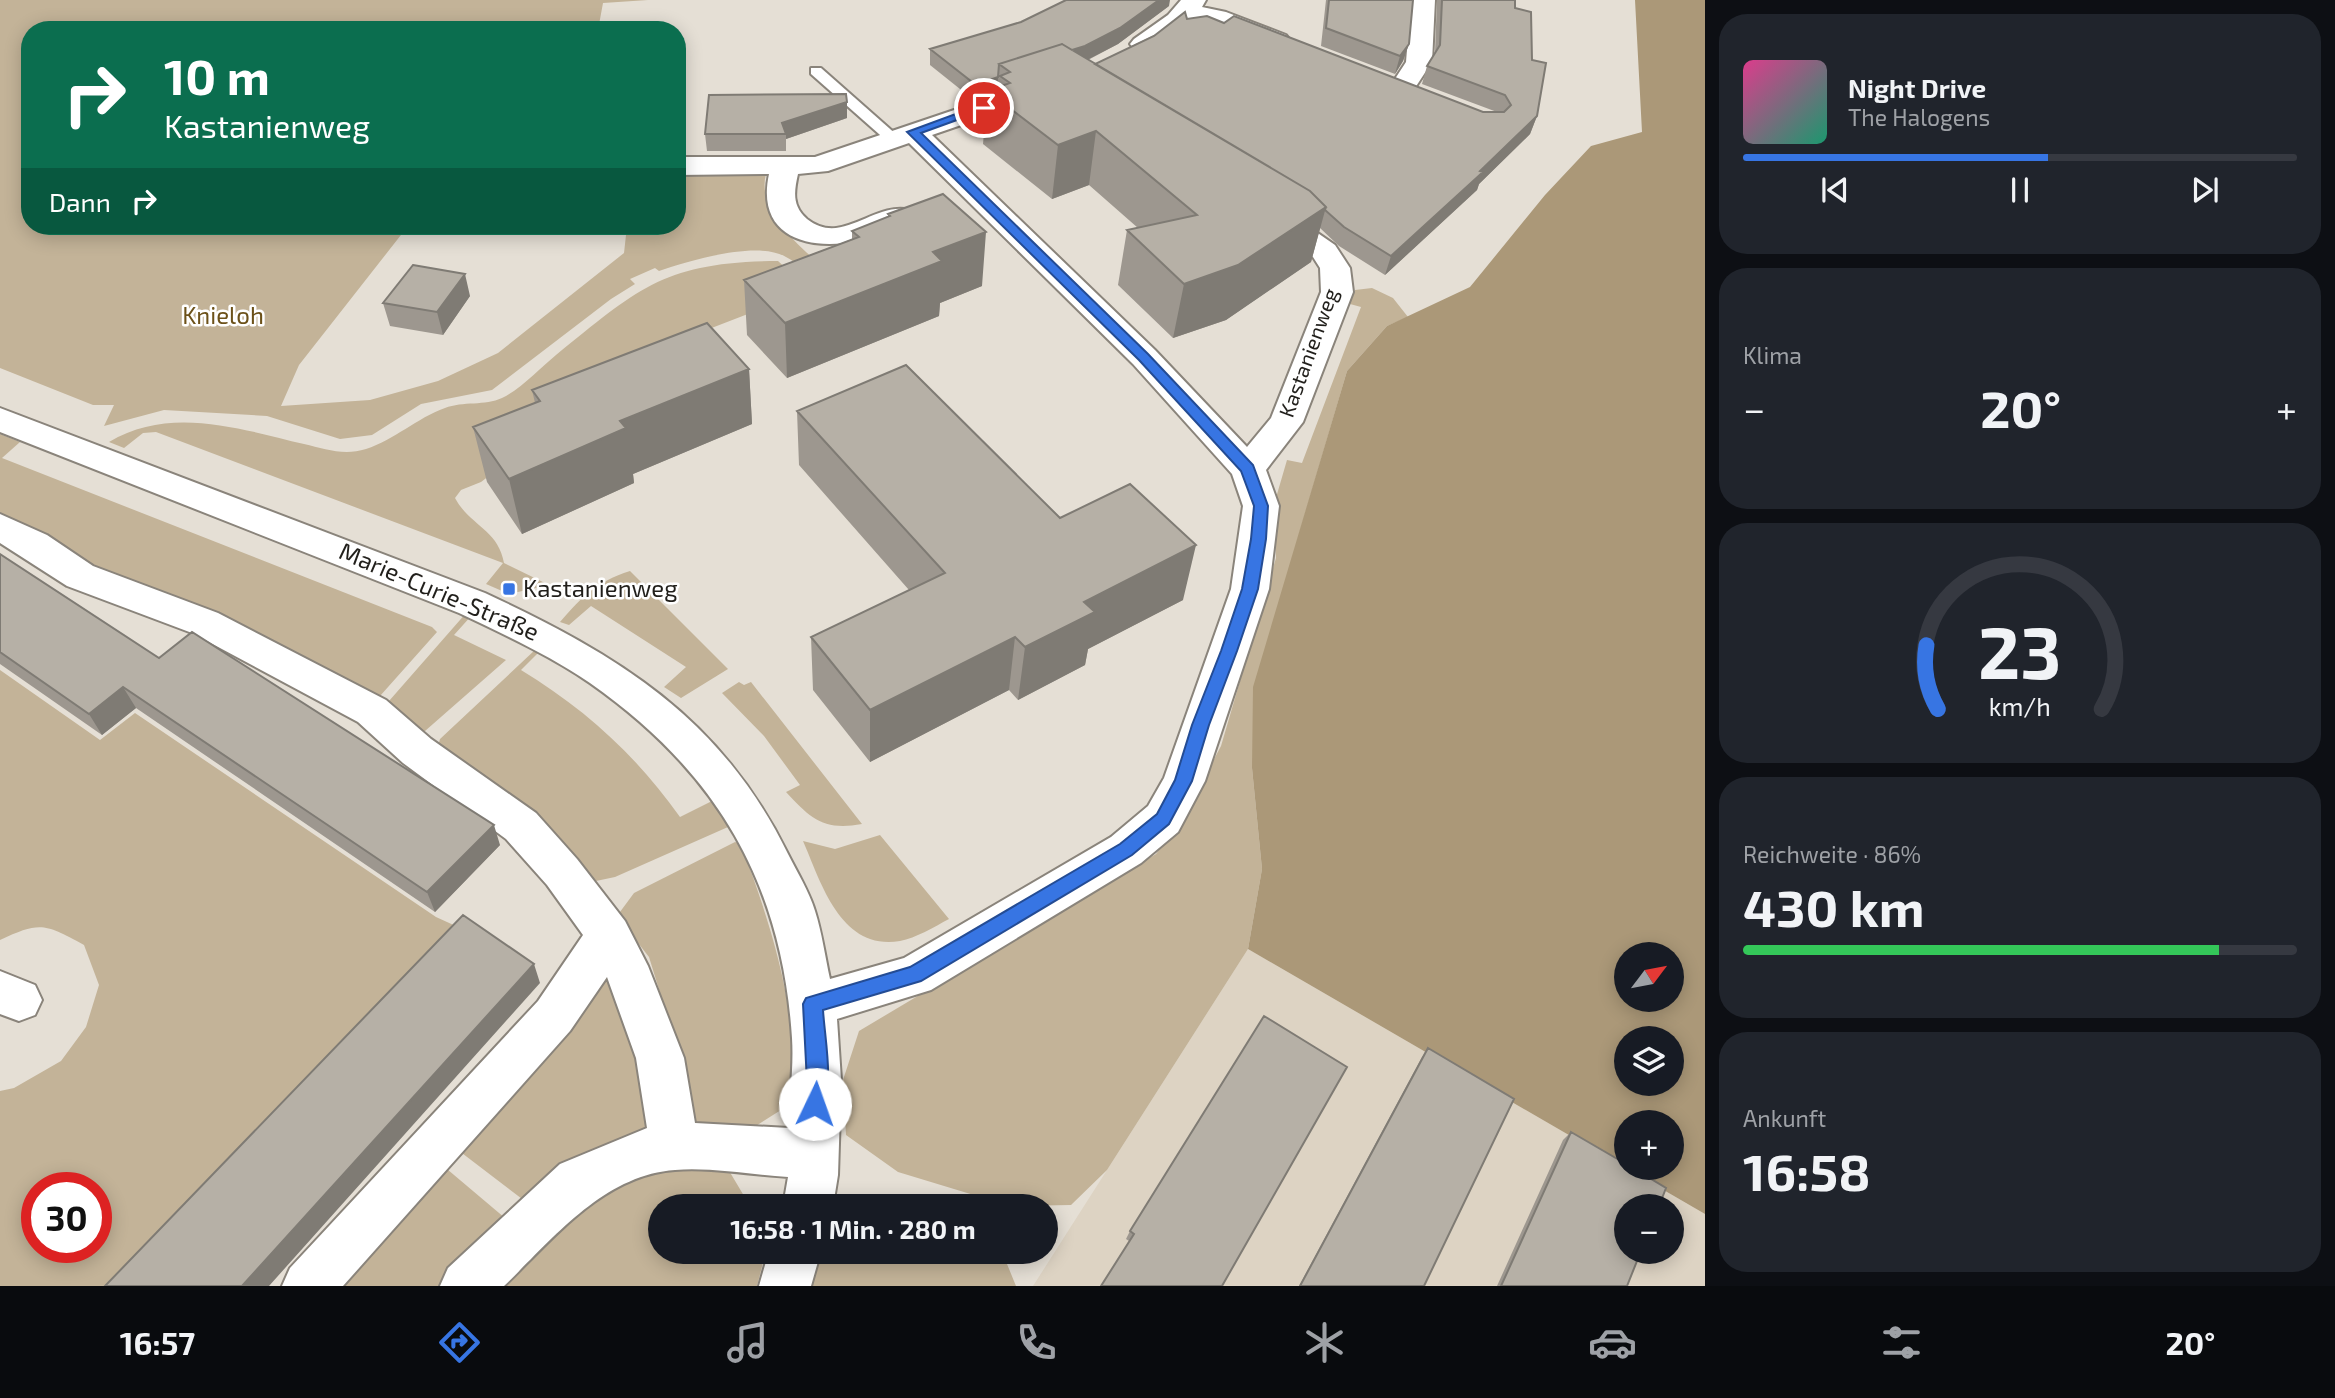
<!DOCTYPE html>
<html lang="de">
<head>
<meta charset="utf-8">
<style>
  :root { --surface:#171b24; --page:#20242c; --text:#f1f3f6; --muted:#9ea1a6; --line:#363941; --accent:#3775e3 }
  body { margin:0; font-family:"Exo 2",sans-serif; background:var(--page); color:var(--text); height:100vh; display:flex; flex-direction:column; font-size:26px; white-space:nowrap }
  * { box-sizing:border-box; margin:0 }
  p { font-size:23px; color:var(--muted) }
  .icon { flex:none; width:38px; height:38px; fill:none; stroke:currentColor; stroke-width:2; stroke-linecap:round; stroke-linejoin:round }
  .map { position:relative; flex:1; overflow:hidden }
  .sheet { display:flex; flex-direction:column; gap:14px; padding:14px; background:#0d0f14; width:630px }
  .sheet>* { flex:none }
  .guide { position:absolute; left:21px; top:21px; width:665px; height:214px; border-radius:28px; box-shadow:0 4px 18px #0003; background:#0b6e4f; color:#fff; overflow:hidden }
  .needle { width:46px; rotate:58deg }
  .fabs { position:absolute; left:1614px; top:942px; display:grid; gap:14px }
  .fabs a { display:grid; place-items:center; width:70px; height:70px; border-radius:50%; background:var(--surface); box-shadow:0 4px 18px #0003; font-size:35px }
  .speed { position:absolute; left:21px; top:1172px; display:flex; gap:14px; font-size:35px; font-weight:700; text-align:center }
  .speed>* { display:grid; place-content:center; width:91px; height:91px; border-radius:50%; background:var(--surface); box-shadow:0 4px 18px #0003; line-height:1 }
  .speed .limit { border:10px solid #d22; background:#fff; color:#111 }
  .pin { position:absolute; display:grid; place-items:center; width:60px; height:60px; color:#fff; margin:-30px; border:4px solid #fff; border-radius:50%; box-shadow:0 2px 7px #0007 }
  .me { position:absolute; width:77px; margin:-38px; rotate:3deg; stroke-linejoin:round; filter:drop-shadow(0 0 5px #0008) }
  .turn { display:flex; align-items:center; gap:24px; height:147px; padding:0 28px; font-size:32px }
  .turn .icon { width:91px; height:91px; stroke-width:2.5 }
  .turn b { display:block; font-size:49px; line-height:60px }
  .then { display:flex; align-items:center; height:66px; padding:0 28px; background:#0003; gap:14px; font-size:26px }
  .big { font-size:52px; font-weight:700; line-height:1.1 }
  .sheet .card { flex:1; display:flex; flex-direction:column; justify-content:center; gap:10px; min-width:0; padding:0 24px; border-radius:28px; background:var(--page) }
  .sheet .dial { align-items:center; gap:0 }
  .dial svg { height:182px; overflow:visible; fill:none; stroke:var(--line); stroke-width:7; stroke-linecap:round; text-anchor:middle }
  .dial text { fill:var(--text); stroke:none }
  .song { display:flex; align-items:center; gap:21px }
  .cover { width:84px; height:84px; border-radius:10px; background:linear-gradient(135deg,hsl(330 70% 55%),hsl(160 70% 35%)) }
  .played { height:7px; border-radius:4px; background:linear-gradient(90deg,var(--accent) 55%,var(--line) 55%) }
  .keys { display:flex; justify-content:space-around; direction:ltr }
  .heat { display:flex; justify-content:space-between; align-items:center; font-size:38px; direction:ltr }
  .charge { height:10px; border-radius:5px; background:linear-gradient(90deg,#34c759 86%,var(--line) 0) }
  .trip { position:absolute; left:648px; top:1194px; width:410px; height:70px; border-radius:35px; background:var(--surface); box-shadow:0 4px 18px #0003; font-weight:700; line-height:70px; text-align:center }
  .dock { display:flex; height:112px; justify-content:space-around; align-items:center; background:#090b0e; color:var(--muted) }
  .dock .icon { width:49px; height:49px }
  .dock .on { color:var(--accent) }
  .dock b { font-size:32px; color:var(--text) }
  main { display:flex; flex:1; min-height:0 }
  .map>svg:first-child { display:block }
  .built { fill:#ddd3c3; fill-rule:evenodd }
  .green { fill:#c3b398; fill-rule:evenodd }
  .forest { fill:#ab9878; fill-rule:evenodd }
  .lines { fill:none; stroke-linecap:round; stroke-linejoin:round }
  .service-casing { stroke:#8a847b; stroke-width:4 }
  .minor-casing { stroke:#8a847b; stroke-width:4 }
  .service { fill:#fff; fill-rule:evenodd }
  .minor { fill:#fff; fill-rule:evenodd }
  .wall { fill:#9d978f }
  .shaded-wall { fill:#7f7b74 }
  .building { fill:#b6b0a6; stroke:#7f7b74; stroke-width:2 }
  .route { fill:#3775e3; stroke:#244c94; stroke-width:2 }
  .poi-dot { fill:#3775e3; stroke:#fff; stroke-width:2.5 }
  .labels { text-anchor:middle; stroke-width:5; stroke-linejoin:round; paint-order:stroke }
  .far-street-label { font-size:21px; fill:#211f1b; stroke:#fff }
  .park-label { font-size:24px; fill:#6c5119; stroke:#fff }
  .poi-label { font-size:24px; fill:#211f1b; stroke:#fff; text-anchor:start }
  .street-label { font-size:24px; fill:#211f1b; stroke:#fff }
</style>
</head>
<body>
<main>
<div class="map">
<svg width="1705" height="1286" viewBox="0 0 1705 1286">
  <rect width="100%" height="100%" fill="#e5dfd5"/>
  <path class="built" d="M1248,949L1705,1214V1286H1033ZM1626,1206H1671V1251H1626Z"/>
  <path class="green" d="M0,0H648L603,3L598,30H30V226H408L299,365L281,406L370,400L438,381L498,353L624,253L627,226H677V175L766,174C755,214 810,256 837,278L820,283C809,275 798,263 786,257C757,240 689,261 659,271L655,268L630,279L635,284L611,299L492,390L421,404L372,435L340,439L267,416L164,410L104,426L114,405H93L0,368Z
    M778,261L810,290L709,329L527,447L481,482L461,490L455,498C470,526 498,529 504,563L549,585L509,594L486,584L503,563L156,432L143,433L124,448L109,442C170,405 240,429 304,444C325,449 344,456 366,449C394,440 417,418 445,408C463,401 485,406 502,398C521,389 540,368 556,355C640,287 665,262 778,261Z
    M1372,288L1393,298L1408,317L1387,326L1347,371L1293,555L1252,768L1262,869L1248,949L1107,1170L1071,1205L1010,1206L898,1172L846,1135L843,1080L859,1031L1156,854L1184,816L1221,746L1276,558L1273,508L1287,460L1302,463L1361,307L1350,304L1355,290Z
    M0,434L20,442L2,458L432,627L437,632L372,705L89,573L0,518Z
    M630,571L728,669L681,698L664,687L686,667L591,606L569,625L560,622C583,596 596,582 630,571Z
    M467,612L472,615L454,635L506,660L425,731L415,735L382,709Z
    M536,649L540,651L521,670C585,709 636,755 680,817L716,799L731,821L728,827L615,877L596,881L580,875L438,746L440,739Z
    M0,670L100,740L135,713L436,917L469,932L133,1286H0V1091L14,1088L61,1061L86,1027L99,985L84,945C45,924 41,921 0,940ZM37,1188H96V1248H37Z
    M739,682L744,685L751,682L862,824C824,831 811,819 786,792L800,785L764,736L722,693Z
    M880,835L949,919C934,927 916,938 900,941C840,951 821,882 803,841L835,849Z
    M735,842L741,844C772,928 800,1013 792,1103L737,1138L701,1132L685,1108L670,1025L649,957L617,916L634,893Z
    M602,964L630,1002L648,1128L530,1205L454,1147Z
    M666,1159L728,1169L750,1206H660V1251H766L757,1286H504L577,1197Z
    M441,1164L511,1223L447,1286H334Z
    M818,1251H980L1007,1264L1016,1286H812Z"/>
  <path class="forest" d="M1635,0H1705V1214L1248,949L1262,869L1252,768L1253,687L1347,371L1387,326L1470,287L1545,195L1591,146L1642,132ZM1626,954H1671V999H1626ZM1626,1038H1671V1083H1626ZM1626,1122H1671V1167H1626Z"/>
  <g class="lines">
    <defs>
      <path id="service" d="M811,68H821L898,136V142H888L811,74Z"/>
      <path id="minor" d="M1181,0H1206L1202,7L1226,12L1286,35L1290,40L1286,45L1277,48L1211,23L1191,19L1152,49H1134L1130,44L1134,39L1168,15Z
        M1411,0H1435L1432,62L1411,94H1393L1389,88L1406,62Z
        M1037,82L1046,84L1050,90L1046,96L932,135L1155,350L1247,447L1271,418L1321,292L1320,268L1313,257L1258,215L1263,209L1273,206L1283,209L1335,245L1350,268L1353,292L1303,422L1266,470L1279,506L1269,589L1205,781L1178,832L1141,863L931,990L837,1019L841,1080L838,1175L833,1206H783L788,1177C751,1175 711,1167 675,1170C603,1175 552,1240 504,1286H440L448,1268L560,1164L647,1128L636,1058L607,977L570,1031L343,1286H282L290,1268L538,1001L583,935L547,885L506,839L403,763L358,722L192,633L67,586L0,543V514L47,535L93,566L218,613L386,700L431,739L536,813L577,859L625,921L648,966L684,1058L695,1123L789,1128C789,1098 794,1069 792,1038C782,883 717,772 590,683C549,655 503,634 459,613L0,432V408L485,593C618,655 721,717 788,854C797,872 809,891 815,911C822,933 825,956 830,979L904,958L1111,837L1148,806L1164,778L1231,589L1243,506L1232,474L1133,364L909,143L828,171L798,174C794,192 792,206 807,219C842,247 874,201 910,210L915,216C908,226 893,230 882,234C830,254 753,249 769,174L677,175V157H815Z
        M0,971L35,985L42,1000L35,1015L19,1021L0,1014Z
        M769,1251H821L811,1286H759Z"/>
    </defs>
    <use href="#service" class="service-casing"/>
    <use href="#minor" class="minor-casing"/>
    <use href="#service" class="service"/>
    <use href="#minor" class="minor"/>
  </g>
  <path class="wall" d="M1326,0H1412L1409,44L1403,61L1395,74L1321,46Z
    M1437,0H1515V8L1532,60L1537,116L1530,134L1479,184L1477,190L1385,275L1339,246L1320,228L1311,262L1226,320L1173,338L1118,285L1127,230L1138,228L1089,185L1052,199L983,144L987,97L975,101L930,65V49L1169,6L1118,44L1088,60L1095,64L1187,19L1224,23L1483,112H1497L1422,84L1427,66L1435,53Z
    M847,118L786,139V151H707L705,134Z
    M888,214L982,286L940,303L939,316L787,378L747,335L744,280L852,239V231L888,217Z
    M470,296L443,335L390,326L383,303Z
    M749,369L752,424L633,474L634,483L522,534L487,482L473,427L535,403L532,390Z
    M797,411L1060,518L1183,600L1088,649L1085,665L1018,700L1009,690L870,762L813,690L811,637L909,590L799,465Z
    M0,554L159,658L500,845L435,912L136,708L102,735L0,664Z
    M1428,1048L1424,1286H1299L1422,1057Z
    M1571,1132L1627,1286H1497L1563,1140Z
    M1130,1231L1222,1286L1129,1241L1126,1239Z"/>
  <path class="shaded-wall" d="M1159,0H1170L1169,6L1118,44L1083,62L1009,82Z
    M1409,44L1403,61L1395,74L1400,56Z
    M998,77L997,93L987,91V97L975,101L976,85Z
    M847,102V118L786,139V134L782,123Z
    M1537,116L1530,134L1479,184L1477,190L1385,275L1391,256Z
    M1096,131L1089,185L1052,199L1058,145Z
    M1326,207L1311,262L1226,320L1173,338L1184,284Z
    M986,232L982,286L940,303L939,316L787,378L785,323L933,252Z
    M465,274L470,296L443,335L437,312Z
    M749,369L752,424L633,474L634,483L522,534L509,479L620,421Z
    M1196,545L1183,600L1088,649L1085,665L1018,700L1025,647L1084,602Z
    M1015,637L1009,690L870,762V710Z
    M123,687L136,708L102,735L89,714Z
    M494,825L500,845L435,912L427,892Z
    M534,964L540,983L269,1286H242Z"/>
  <path class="building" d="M1066,0H1159L1120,28L1085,46L1072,50L1062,44L999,64L998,77L976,85L930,49L1021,22Z
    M1329,0H1413L1409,44L1400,56L1326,28Z
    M1442,0H1515V8L1531,12L1532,60L1546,63L1537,116L1480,171L1483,172L1391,256L1344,227L1325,210L1326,207L1310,191L1095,64L1154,36L1185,12L1187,19L1207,16L1224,23L1234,16L1483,112H1504L1511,105L1505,95L1427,66L1440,45Z
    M1062,44L1310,191L1326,207L1238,265L1184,284L1127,230L1197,215L1096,131L1058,145L987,91L1010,83L1000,76L1010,72L999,64Z
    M846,94L847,102L782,123L786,134H705L709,95Z
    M943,194L986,232L933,252L942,261L785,323L744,280L859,237L852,231L890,216L888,214Z
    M413,265L465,274L437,312L383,303Z
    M707,323L749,369L620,421L626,428L509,479L473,427L540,401L532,390Z
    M906,365L1060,518L1130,484L1196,545L1084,602L1095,612L1025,647L1015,637L870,710L811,637L945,573L797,411Z
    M0,554L159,658L192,632L494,825L427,892L123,687L89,714L0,652Z
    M463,915L534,964L242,1286H105Z
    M1264,1016L1347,1067L1222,1286H1101L1134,1234L1130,1231Z
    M1428,1048L1514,1099L1424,1286H1300Z
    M1571,1132L1626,1164V1167H1631L1666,1188L1659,1206H1626V1251H1641L1627,1286H1501Z"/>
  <path class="route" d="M980,105L990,108L921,133L1148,354L1253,465L1268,506L1266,539L1258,589L1237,651L1209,725L1192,781L1169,824L1132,855L921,981L823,1010C825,1041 834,1082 822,1111L815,1113L808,1111L805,1104L807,1082L803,1004L806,998L910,967L1120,844L1157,814L1175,780L1192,725L1221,651L1242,589L1251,539L1254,506L1241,471L1139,360L907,132Z"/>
  <rect class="poi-dot" x="502" y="582" width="14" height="14" rx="3.5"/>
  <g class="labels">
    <g class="far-street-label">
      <text transform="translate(1309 353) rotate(-70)" y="7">Kastanienweg</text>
    </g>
    <g class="park-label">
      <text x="223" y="324">Knieloh</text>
    </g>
    <g class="poi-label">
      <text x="523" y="597">Kastanienweg</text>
    </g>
    <g class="street-label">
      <text transform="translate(439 592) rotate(23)" y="8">Marie-Curie-Straße</text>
    </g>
  </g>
</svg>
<div class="fabs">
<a><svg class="needle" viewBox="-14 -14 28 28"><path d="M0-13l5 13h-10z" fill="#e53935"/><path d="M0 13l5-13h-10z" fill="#9ea1a6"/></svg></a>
<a><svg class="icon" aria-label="layers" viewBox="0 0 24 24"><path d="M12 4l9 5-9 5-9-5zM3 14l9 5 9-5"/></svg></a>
<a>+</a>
<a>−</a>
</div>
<div class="speed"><div class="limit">30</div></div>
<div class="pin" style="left:984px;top:108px;background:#d93025"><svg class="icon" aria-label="arrive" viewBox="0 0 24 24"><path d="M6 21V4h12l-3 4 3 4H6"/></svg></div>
<svg class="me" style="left:815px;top:1104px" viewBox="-20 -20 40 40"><circle r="19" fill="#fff"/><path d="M0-13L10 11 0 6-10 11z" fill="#3775e3"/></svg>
<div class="trip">16:58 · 1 Min. · 280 m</div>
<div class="guide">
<div class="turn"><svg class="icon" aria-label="right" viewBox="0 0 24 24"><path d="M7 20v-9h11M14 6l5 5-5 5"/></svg><div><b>10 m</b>Kastanienweg</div></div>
<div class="then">Dann<svg class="icon" aria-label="right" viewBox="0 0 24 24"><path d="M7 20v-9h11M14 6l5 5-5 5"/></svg></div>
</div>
</div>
<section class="sheet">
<div class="card">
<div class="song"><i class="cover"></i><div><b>Night Drive</b><p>The Halogens</p></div></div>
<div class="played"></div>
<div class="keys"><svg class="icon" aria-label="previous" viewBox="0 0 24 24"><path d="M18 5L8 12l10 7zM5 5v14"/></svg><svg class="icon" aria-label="pause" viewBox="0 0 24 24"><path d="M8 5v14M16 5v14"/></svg><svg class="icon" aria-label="next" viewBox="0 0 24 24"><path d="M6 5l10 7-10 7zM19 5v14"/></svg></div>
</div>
<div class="card"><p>Klima</p>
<div class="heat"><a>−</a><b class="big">20°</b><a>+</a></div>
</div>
<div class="card dial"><svg viewBox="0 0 100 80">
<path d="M14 69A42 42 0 1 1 86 69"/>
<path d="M14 69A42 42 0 0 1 9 41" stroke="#3775e3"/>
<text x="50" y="56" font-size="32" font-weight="700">23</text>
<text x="50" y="72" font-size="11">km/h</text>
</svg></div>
<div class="card"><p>Reichweite · 86%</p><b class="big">430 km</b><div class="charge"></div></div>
<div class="card"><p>Ankunft</p><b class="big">16:58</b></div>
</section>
</main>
<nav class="dock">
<b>16:57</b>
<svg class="icon on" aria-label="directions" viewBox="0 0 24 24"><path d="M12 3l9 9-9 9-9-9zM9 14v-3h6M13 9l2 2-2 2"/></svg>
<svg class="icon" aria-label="music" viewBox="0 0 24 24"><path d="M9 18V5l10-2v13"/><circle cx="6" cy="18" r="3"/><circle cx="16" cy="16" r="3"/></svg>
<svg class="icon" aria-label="phone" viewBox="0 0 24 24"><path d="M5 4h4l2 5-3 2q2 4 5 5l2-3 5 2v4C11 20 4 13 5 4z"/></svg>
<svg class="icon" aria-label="climate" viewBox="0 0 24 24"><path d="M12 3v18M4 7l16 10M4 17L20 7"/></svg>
<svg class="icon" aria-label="car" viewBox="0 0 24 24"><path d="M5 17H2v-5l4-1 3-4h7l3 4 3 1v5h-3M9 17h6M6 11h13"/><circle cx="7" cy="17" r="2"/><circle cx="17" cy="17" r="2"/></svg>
<svg class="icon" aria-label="filters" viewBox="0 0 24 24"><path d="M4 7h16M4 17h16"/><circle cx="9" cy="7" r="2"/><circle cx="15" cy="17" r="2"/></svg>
<b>20°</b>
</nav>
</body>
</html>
